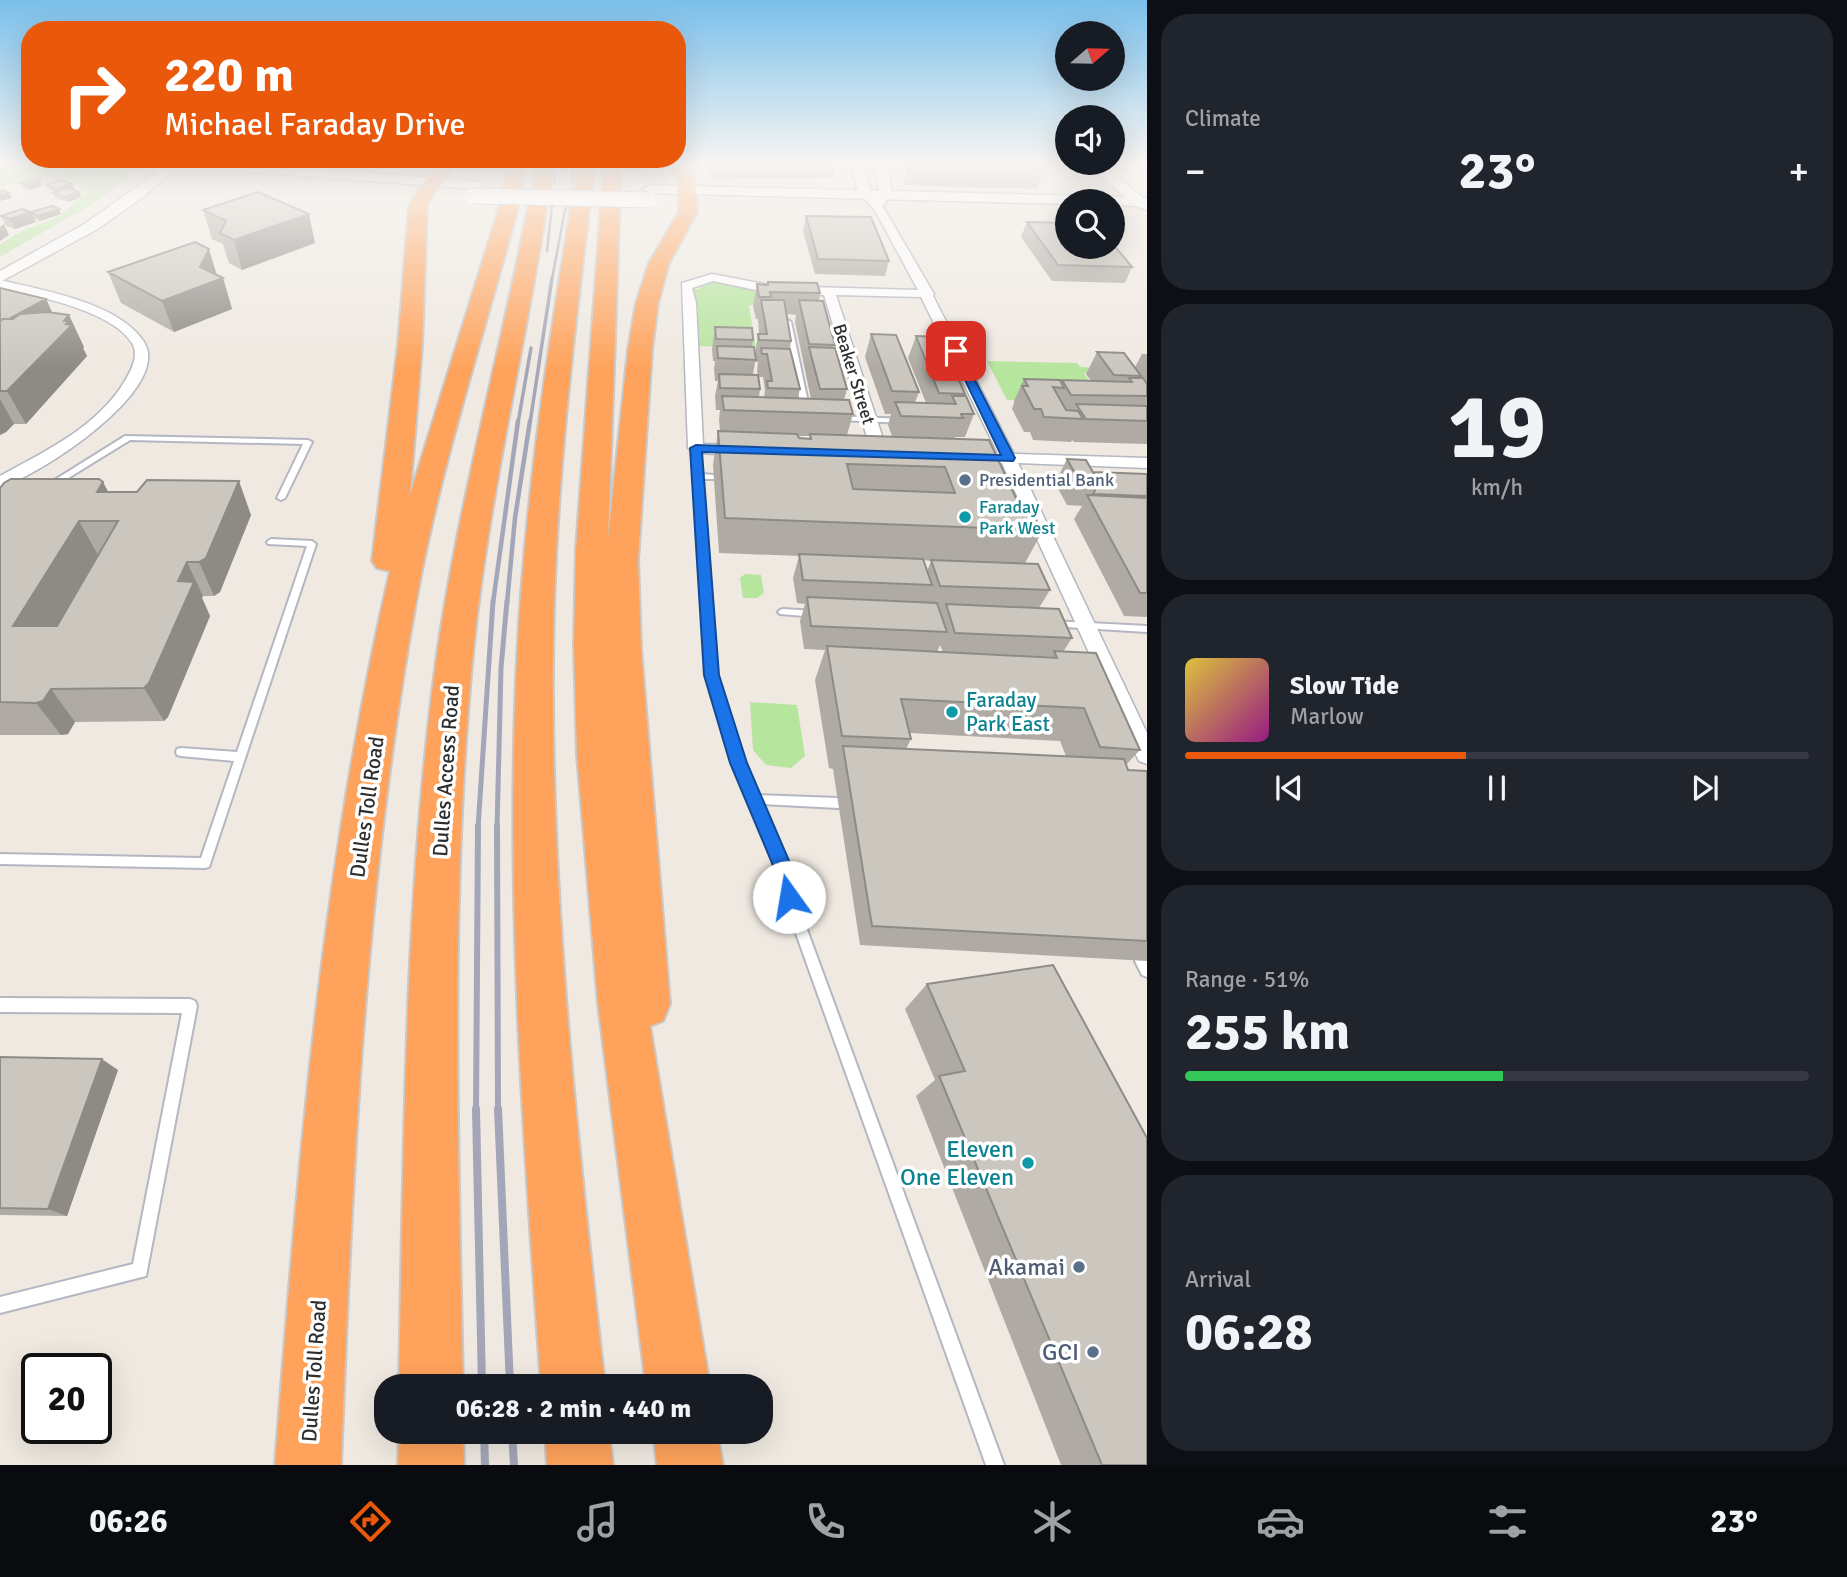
<!DOCTYPE html>
<html lang="en">
<head>
<meta charset="utf-8">
<style>
  :root { --surface:#171b24; --page:#20242c; --text:#f1f3f6; --muted:#9ea1a6; --line:#363941; --accent:#ea580c }
  body { margin:0; font-family:Signika,sans-serif; background:var(--page); color:var(--text); height:100vh; display:flex; flex-direction:column; font-size:26px; white-space:nowrap }
  * { box-sizing:border-box; margin:0 }
  p { font-size:23px; color:var(--muted) }
  .icon { flex:none; width:38px; height:38px; fill:none; stroke:currentColor; stroke-width:2; stroke-linecap:round; stroke-linejoin:round }
  .map { position:relative; flex:1; overflow:hidden }
  .drawer { display:flex; flex-direction:column; gap:14px; padding:14px; background:#0d0f14; width:700px }
  .drawer>* { flex:none }
  .banner { position:absolute; left:21px; top:21px; width:665px; height:147px; border-radius:28px; box-shadow:0 7px 28px #0002; background:#ea580c; color:#fff; overflow:hidden }
  .needle { width:46px; rotate:70deg }
  .fabs { position:absolute; left:1055px; top:21px; display:grid; gap:14px }
  .fabs a { display:grid; place-items:center; width:70px; height:70px; border-radius:50%; background:var(--surface); box-shadow:0 7px 28px #0002; font-size:35px }
  .speed { position:absolute; left:21px; top:1353px; display:flex; gap:14px; font-size:35px; font-weight:700; text-align:center }
  .speed>* { display:grid; place-content:center; width:91px; height:91px; border-radius:50%; background:var(--surface); box-shadow:0 7px 28px #0002; line-height:1 }
  .speed .limit { border:4px solid #111; border-radius:10px; background:#fff; color:#111 }
  .pin { position:absolute; display:grid; place-items:center; width:60px; height:60px; color:#fff; margin:-30px; border-radius:14px; box-shadow:0 4px 10px #0006 }
  .me { position:absolute; width:77px; margin:-38px; rotate:347deg; stroke-linejoin:round; filter:drop-shadow(0 0 5px #0008) }
  .turn { display:flex; align-items:center; gap:24px; height:147px; padding:0 28px; font-size:32px }
  .turn .icon { width:91px; height:91px; stroke-width:2.5 }
  .turn b { display:block; font-size:49px; line-height:60px }
  .big { font-size:52px; font-weight:800; line-height:1.1 }
  .drawer .widget { flex:1; display:flex; flex-direction:column; justify-content:center; gap:10px; min-width:0; padding:0 24px; border-radius:28px; background:var(--page) }
  .drawer .dial { align-items:center; gap:0 }
  .dial b { font-size:91px; line-height:1 }
  .song { display:flex; align-items:center; gap:21px }
  .cover { width:84px; height:84px; border-radius:10px; background:linear-gradient(135deg,hsl(50 70% 55%),hsl(310 70% 35%)) }
  .played { height:7px; border-radius:4px; background:linear-gradient(90deg,var(--accent) 45%,var(--line) 45%) }
  .keys { display:flex; justify-content:space-around; direction:ltr }
  .heat { display:flex; justify-content:space-between; align-items:center; font-size:38px; direction:ltr }
  .charge { height:10px; border-radius:5px; background:linear-gradient(90deg,#34c759 51%,var(--line) 0) }
  .trip { position:absolute; left:374px; top:1374px; width:399px; height:70px; border-radius:28px; background:var(--surface); box-shadow:0 7px 28px #0002; font-weight:800; line-height:70px; text-align:center }
  .tabs { display:flex; height:112px; justify-content:space-around; align-items:center; background:#090b0e; color:var(--muted) }
  .tabs .icon { width:49px; height:49px }
  .tabs .current { color:var(--accent) }
  .tabs b { font-size:32px; color:var(--text) }
  main { display:flex; flex:1; min-height:0 }
  .map>svg:first-child { display:block }
  .green { fill:#b6e59e }
  .lines { fill:none; stroke-linecap:round; stroke-linejoin:round }
  .service-casing { stroke:#b4b7c1; stroke-width:4 }
  .minor-casing { stroke:#b4b7c1; stroke-width:3 }
  .tertiary-casing { stroke:#b4b7c1; stroke-width:4 }
  .secondary-casing { stroke:#b4b7c1; stroke-width:3 }
  .motorway-casing { stroke:#c9c9c9; stroke-width:4 }
  .service { fill:#fff; fill-rule:evenodd }
  .minor { fill:#fff; fill-rule:evenodd }
  .tertiary { fill:#fff; fill-rule:evenodd }
  .secondary { fill:#fff; fill-rule:evenodd }
  .motorway { fill:#ffa35c; fill-rule:evenodd }
  .rail-far5 { stroke:#a3a6b8; stroke-width:2.5 }
  .rail-far4 { stroke:#a3a6b8; stroke-width:3.5 }
  .rail-far3 { stroke:#a3a6b8; stroke-width:4.5 }
  .rail-far2 { stroke:#a3a6b8; stroke-width:5 }
  .rail-far1 { stroke:#a3a6b8; stroke-width:6 }
  .rail { stroke:#a3a6b8; stroke-width:8 }
  .secondary-bridge-casing { stroke:#b4b7c1; stroke-width:17; stroke-linecap:butt }
  .secondary-bridge { stroke:#fff; stroke-width:15 }
  .wall { fill:#afaba4; fill-rule:evenodd }
  .shaded-wall { fill:#8e8b86 }
  .building { fill:#cbc7bf; stroke:#8e8b86; stroke-width:2; fill-rule:evenodd }
  .route { fill:#1a73e8; stroke:#114b97; stroke-width:2 }
  .service-dot { fill:#5c6f8a; stroke:#fff; stroke-width:2.5 }
  .culture-dot { fill:#0f9aa8; stroke:#fff; stroke-width:2.5 }
  .labels { text-anchor:middle; stroke-width:7; stroke-linejoin:round; paint-order:stroke }
  .far-street-label { font-size:18px; fill:#2e2e2e; stroke:#fff }
  .far-service-label { font-size:18px; fill:#4e5e75; stroke:#fff; text-anchor:start }
  .far-culture-label { font-size:18px; fill:#0d838f; stroke:#fff; text-anchor:start }
  .culture-label { font-size:21px; fill:#0d838f; stroke:#fff; text-anchor:start }
  .street-label { font-size:21px; fill:#2e2e2e; stroke:#fff }
  .near-culture-label { font-size:24px; fill:#0d838f; stroke:#fff; text-anchor:end }
  .near-service-label { font-size:24px; fill:#4e5e75; stroke:#fff; text-anchor:end }
</style>
</head>
<body>
<main>
<div class="map">
<svg width="1147" height="1465" viewBox="0 0 1147 1465">
  <rect width="100%" height="100%" fill="#efe9e1"/>
  <path class="green" d="M5,164C37,164 69,169 101,168C116,168 130,164 145,164L97,201L0,257V244L24,230L58,217L87,193L74,182L34,179L0,188V168H4Z
    M712,281L762,292L758,302L749,306L756,348L698,346V310L693,289H700V284Z
    M987,361L1077,363L1080,367L1095,368L1099,373H1084L1103,403L1007,400Z
    M745,574L761,575L764,593L757,598H743L740,578Z
    M750,702L797,705L805,756L791,768L766,765L753,750Z"/>
  <g class="lines">
    <defs>
      <path id="service" d="M788,320L791,322L810,412L806,414L802,412L785,322Z
        M836,416L904,419L908,421L904,423L839,420L835,418Z
        M125,436L308,440L312,442L285,498L281,500L277,498L303,444L130,440L52,488H49L45,486Z
        M693,446L700,448L702,474L714,475L718,477L714,479H702L717,675L744,763L758,795L838,798L842,800L844,803L842,806L838,808L762,804L787,863L795,897L1004,1465H986L783,897L775,863L734,763L707,675Z
        M271,539L312,541L316,544L209,867L205,868L0,864V854L201,858L234,761L181,756L177,755L176,752L177,749L181,748L237,752L307,546L268,544L267,542Z
        M783,609L816,611L821,614L816,617L780,614L778,612L780,610Z
        M1052,621L1147,626V632L1049,626L1047,624Z
        M1141,955L1147,959V977L1142,975L1135,961L1136,957Z
        M0,998L190,999L195,1001L197,1006L146,1276L0,1313V1297L133,1264L182,1013L0,1012Z"/>
      <path id="minor" d="M877,202L882,205L934,294L933,296L1014,454L1147,458V468L1018,463L1147,733V764L1139,761L1136,755L1002,463L969,462L961,457L969,452L998,453L921,297L836,295L888,454L880,459L872,454L824,295L774,294L713,281L692,288L696,303L703,444L744,445L752,450C743,457 697,455 688,448L682,283L712,274L774,286L918,290L872,205Z
        M0,280C42,290 120,303 144,342C174,389 36,478 0,487V476C47,450 98,427 126,379C132,368 139,355 132,343C111,310 36,296 0,288Z"/>
      <path id="tertiary" d="M850,164H862L871,192L876,197L880,193L874,164H886L892,193L881,208H873L859,193Z"/>
      <path id="secondary" d="M252,164L476,181L483,185L476,189L251,172L174,171L139,200L96,230L0,282V271L86,223L157,172H145V166Z
        M1087,164H1102L1143,198H1147V210L1135,206L1113,205V201H1068V204L650,193L643,189L650,185L1125,197Z"/>
      <path id="motorway" d="M440,164H457L432,196L427,207L422,345L410,495L497,215L509,164H526L516,215C482,340 442,463 418,591C365,878 352,1173 341,1465H275C298,1166 322,864 390,571L377,568L372,561L398,345L409,207L417,191Z
        M536,164H553C530,331 487,496 472,664C450,904 458,1146 463,1386H399C404,1145 404,902 436,662C459,494 507,331 536,164Z
        M578,164H595C574,329 554,495 553,661C551,904 578,1145 605,1386H541C524,1144 505,902 517,659C525,493 551,328 578,164Z
        M604,164H621L608,539L628,350L636,303L649,263L679,212L677,180L667,164H684L695,180L697,212L669,263L658,303L652,350L638,560L641,649L670,1004L663,1021L650,1026L710,1386H646L598,1003L577,754L574,645L576,550Z
        M399,1432H463L464,1465H398Z
        M545,1432H609L613,1465H547Z
        M653,1432H717L723,1465H657Z"/>
    </defs>
    <use href="#service" class="service-casing"/>
    <use href="#minor" class="minor-casing"/>
    <use href="#tertiary" class="tertiary-casing"/>
    <use href="#secondary" class="secondary-casing"/>
    <use href="#motorway" class="motorway-casing"/>
    <use href="#service" class="service"/>
    <use href="#minor" class="minor"/>
    <use href="#tertiary" class="tertiary"/>
    <use href="#secondary" class="secondary"/>
    <use href="#motorway" class="motorway"/>
    <path class="rail-far5" d="M571,181L574,164
      M554,182L556,164
      M547,251L552,206
      M552,279L566,205"/>
    <path class="rail-far4" d="M518,423L531,348
      M530,423L552,278"/>
    <path class="rail-far3" d="M493,603L518,421
      M507,603L515,518L530,421"/>
    <path class="rail-far2" d="M478,828L493,601
      M497,828L501,668L507,601"/>
    <path class="rail-far1" d="M497,826L498,1111
      M476,1111L478,826"/>
    <path class="rail" d="M476,1109L482,1386
      M498,1109L510,1386
      M484,1432L485,1465
      M512,1432L514,1465"/>
    <defs>
      <path id="secondary-bridge" d="M472,196L650,200"/>
    </defs>
    <use href="#secondary-bridge" class="secondary-bridge-casing"/>
    <use href="#secondary-bridge" class="secondary-bridge"/>
  </g>
  <path class="wall" d="M707,164H836L833,178L711,179Z
    M902,164H1046L1037,189L903,185L907,171Z
    M20,183L42,186L29,190L22,188Z
    M72,184L74,189L72,190L81,197L68,202L55,198L53,193L55,192L49,189L46,185Z
    M203,210L315,243L242,270L229,263L223,244L212,239Z
    M31,212L61,214L40,221L34,218L36,222L15,229L6,226L1,216Z
    M806,216L889,261L885,276L815,274L803,231Z
    M1027,222L1132,267L1125,283L1052,281L1021,237Z
    M108,272L217,275L223,278L232,309L174,332L121,303Z
    M768,282L820,293L819,301L835,345L834,348L847,389L844,400L853,414L847,435L892,436L888,425L891,414H885L865,357L871,334L919,392L915,402L926,403L908,358L916,336L965,394L964,396L974,414L965,437H955V438L1020,507L1042,532L1025,563L1050,590L1039,608L1072,638L1063,652L1140,750L1126,765L1128,770L1147,771V961L860,945L833,769L829,768L815,680L825,650L804,649L800,621L805,604L797,603L793,578L799,556L719,553L713,465L718,431H720L719,419L720,410H716L715,396L718,381H715L714,369L715,361H713L712,349L715,327L753,340L752,347L755,354L758,334H759L758,319H756L753,306L757,284L767,285ZM787,314L796,315L795,322L811,399L798,398L800,389L790,349L791,341ZM755,362H758L757,371L758,375H753ZM758,377H763L765,390L764,397H759L760,389ZM798,436H810L809,439L799,438ZM923,560L931,561L927,571ZM940,645L943,652H937ZM910,733L1060,741L1066,756L906,749L911,739Z
    M0,288L46,299L52,313L84,347L83,348L87,356L26,424H14L6,432L0,435Z
    M1097,352L1135,367L1142,354H1147V444L1074,442L1072,440L1071,442L1033,440L1030,432H1024L1012,409L1014,403V401L1024,379L1061,382L1062,380L1091,381L1086,374Z
    M1067,459L1093,472L1147,474V617L1124,616L1074,519L1082,506L1067,505L1055,483Z
    M0,488L108,492L251,515L220,592L214,596H203L202,598L210,616L168,717L164,721L75,722L68,734L61,735H0Z
    M927,984L1147,1465H1061L916,1096L935,1080L905,1009Z
    M0,1057L118,1070L67,1216L0,1215Z"/>
  <path class="shaded-wall" d="M40,181L42,186L29,190L26,185Z
    M72,184L74,189L59,194L57,189Z
    M79,192L81,197L68,202L66,197Z
    M9,193L12,198L0,201V196Z
    M59,209L61,214L40,221L38,216Z
    M31,212L36,222L15,229L10,219Z
    M309,214L315,243L242,270L234,240Z
    M4,224L9,235L0,241V227Z
    M209,249L218,279L223,278L232,309L174,332L162,301L200,267Z
    M46,299L56,321L0,324Z
    M69,315L84,347L83,348L87,356L26,424L7,391Z
    M0,399L14,424L6,432L0,435Z
    M239,481L251,515L220,592L214,596L199,562Z
    M103,482L121,516L97,492Z
    M79,521L98,555L38,660L13,626Z
    M187,562L203,596L202,598L210,616L168,717L164,721L144,688L178,581Z
    M51,689L75,722L68,734L61,735L36,703Z
    M102,1059L118,1070L67,1216L48,1209Z"/>
  <path class="building" d="M33,179L40,181L26,185L20,183Z
    M61,180L72,184L57,189L46,185Z
    M67,188L79,192L66,197L53,193Z
    M3,190L9,193L0,196V191Z
    M258,192L309,214L234,240L220,233L226,221L203,210Z
    M52,206L59,209L38,216L31,212Z
    M22,209L31,212L10,219L1,216Z
    M806,216L871,217L889,261L818,259Z
    M1027,222L1068,223V247H1113V244L1132,267L1058,265Z
    M195,242L209,249L200,267L223,278L162,301L108,272Z
    M768,282L817,283L820,293L770,292L771,297H759L757,284L768,285Z
    M0,288L46,299L9,319H3L0,321Z
    M761,300H784L791,341L759,340L758,334H767Z
    M799,300L823,301L835,345L809,344Z
    M47,312L69,315L64,321H69L66,324L72,325L7,391H0V321L3,319H13L20,314Z
    M715,327L752,328L753,340L716,339Z
    M871,334L896,335L919,392L892,391Z
    M916,336L940,337L965,394L939,393Z
    M717,346L754,347L756,360L718,358Z
    M809,347L835,348L847,389H820Z
    M761,348L790,349L800,389L768,388L767,381H772L767,354H762Z
    M1097,352L1124,353L1141,376L1114,375Z
    M719,374L758,375L760,389L720,388Z
    M1129,378H1143L1147,384V396L1071,395L1062,380L1132,382Z
    M1024,379L1060,380L1064,388L1053,387L1066,410L1078,411L1083,419L1044,417L1041,409H1034L1028,397L1022,386H1028Z
    M722,396L849,400L853,414L724,410Z
    M952,396H966L974,414H961L963,418L901,416L895,402L956,404Z
    M1076,404L1147,406V421L1086,419Z
    M718,431L797,434L799,438L811,439L810,434L989,440L1020,507H1030L1042,532L990,531L988,528L725,518ZM847,464L945,467L955,493L853,489Z
    M1067,459L1086,460L1099,483L1080,482Z
    M1093,472L1147,474V496L1093,494L1099,483Z
    M11,479H99L103,482L97,492H137L147,480L239,481L206,558L199,562H187L178,581L194,582L149,683L144,688L51,689L43,701L36,703L0,702V488L4,483ZM79,521H118L57,626H13Z
    M1087,495L1147,498V593H1140Z
    M799,554L923,559L932,585L803,580Z
    M931,560L1038,564L1050,590L940,586Z
    M807,597L937,603L947,632L811,626Z
    M946,604L1059,609L1072,638L955,633Z
    M827,646L1057,658L1054,651L1096,653L1140,750L1100,747L1084,708L901,699L911,739L842,736Z
    M843,746L1124,759L1128,770L1147,771V941L872,926Z
    M1053,965L1147,1138V1465H1102L939,1076L965,1071L927,984Z
    M0,1057L102,1059L48,1209L0,1208Z"/>
  <linearGradient id="sky" x2="0" y2="1"><stop stop-color="#7abfeb"/><stop offset="0.44" stop-color="#f8f5f2"/><stop offset="1" stop-color="#f8f5f2" stop-opacity="0"/></linearGradient>
  <rect width="1147" height="369" fill="url(#sky)"/>
  <path class="route" d="M956,348L960,351L1015,458L1013,461L702,452L719,675L747,763L790,863L798,897L795,903L789,905L782,903L772,863L730,763L704,675L690,448L696,445L1001,455L951,351Z"/>
  <g class="service-dot">
    <circle cx="965" cy="480" r="7"/>
    <circle cx="1079" cy="1267" r="7"/>
    <circle cx="1093" cy="1352" r="7"/>
  </g>
  <g class="culture-dot">
    <circle cx="965" cy="517" r="7"/>
    <circle cx="952" cy="712" r="7"/>
    <circle cx="1028" cy="1163" r="7"/>
  </g>
  <g class="labels">
    <g class="far-street-label">
      <text transform="translate(854 374) rotate(73)" y="6">Beaker Street</text>
    </g>
    <g class="far-service-label">
      <text x="979" y="486">Presidential Bank</text>
    </g>
    <g class="far-culture-label">
      <text x="979" y="513">Faraday<tspan x="979" dy="21">Park West</tspan></text>
    </g>
    <g class="culture-label">
      <text x="966" y="707">Faraday<tspan x="966" dy="24">Park East</tspan></text>
    </g>
    <g class="street-label">
      <text transform="translate(446 771) rotate(-86)" y="7">Dulles Access Road</text>
      <text transform="translate(367 807) rotate(-82)" y="7">Dulles Toll Road</text>
      <text transform="translate(314 1371) rotate(-86)" y="7">Dulles Toll Road</text>
    </g>
    <g class="near-culture-label">
      <text x="1014" y="1157">Eleven<tspan x="1014" dy="28">One Eleven</tspan></text>
    </g>
    <g class="near-service-label">
      <text x="1065" y="1275">Akamai</text>
      <text x="1079" y="1360">GCI</text>
    </g>
  </g>
</svg>
<div class="fabs">
<a><svg class="needle" viewBox="-14 -14 28 28"><path d="M0-13l5 13h-10z" fill="#e53935"/><path d="M0 13l5-13h-10z" fill="#9ea1a6"/></svg></a>
<a><svg class="icon" aria-label="sound" viewBox="0 0 24 24"><path d="M4 9h4l5-4v14l-5-4H4zM17 9q2 3 0 6"/></svg></a>
<a><svg class="icon" aria-label="search" viewBox="0 0 24 24"><circle cx="10" cy="10" r="6"/><path d="M15 15l6 6"/></svg></a>
</div>
<div class="speed"><div class="limit">20</div></div>
<div class="pin" style="left:956px;top:351px;background:#d93025"><svg class="icon" aria-label="arrive" viewBox="0 0 24 24"><path d="M6 21V4h12l-3 4 3 4H6"/></svg></div>
<svg class="me" style="left:789px;top:897px" viewBox="-20 -20 40 40"><circle r="19" fill="#fff"/><path d="M0-13L10 11 0 6-10 11z" fill="#1a73e8"/></svg>
<div class="trip">06:28 · 2 min · 440 m</div>
<div class="banner">
<div class="turn"><svg class="icon" aria-label="right" viewBox="0 0 24 24"><path d="M7 20v-9h11M14 6l5 5-5 5"/></svg><div><b>220 m</b>Michael Faraday Drive</div></div>
</div>
</div>
<section class="drawer">
<div class="widget"><p>Climate</p>
<div class="heat"><a>−</a><b class="big">23°</b><a>+</a></div>
</div>
<div class="widget dial"><b>19</b><p>km/h</p></div>
<div class="widget">
<div class="song"><i class="cover"></i><div><b>Slow Tide</b><p>Marlow</p></div></div>
<div class="played"></div>
<div class="keys"><svg class="icon" aria-label="previous" viewBox="0 0 24 24"><path d="M18 5L8 12l10 7zM5 5v14"/></svg><svg class="icon" aria-label="pause" viewBox="0 0 24 24"><path d="M8 5v14M16 5v14"/></svg><svg class="icon" aria-label="next" viewBox="0 0 24 24"><path d="M6 5l10 7-10 7zM19 5v14"/></svg></div>
</div>
<div class="widget"><p>Range · 51%</p><b class="big">255 km</b><div class="charge"></div></div>
<div class="widget"><p>Arrival</p><b class="big">06:28</b></div>
</section>
</main>
<nav class="tabs">
<b>06:26</b>
<svg class="icon current" aria-label="directions" viewBox="0 0 24 24"><path d="M12 3l9 9-9 9-9-9zM9 14v-3h6M13 9l2 2-2 2"/></svg>
<svg class="icon" aria-label="music" viewBox="0 0 24 24"><path d="M9 18V5l10-2v13"/><circle cx="6" cy="18" r="3"/><circle cx="16" cy="16" r="3"/></svg>
<svg class="icon" aria-label="phone" viewBox="0 0 24 24"><path d="M5 4h4l2 5-3 2q2 4 5 5l2-3 5 2v4C11 20 4 13 5 4z"/></svg>
<svg class="icon" aria-label="climate" viewBox="0 0 24 24"><path d="M12 3v18M4 7l16 10M4 17L20 7"/></svg>
<svg class="icon" aria-label="car" viewBox="0 0 24 24"><path d="M5 17H2v-5l4-1 3-4h7l3 4 3 1v5h-3M9 17h6M6 11h13"/><circle cx="7" cy="17" r="2"/><circle cx="17" cy="17" r="2"/></svg>
<svg class="icon" aria-label="filters" viewBox="0 0 24 24"><path d="M4 7h16M4 17h16"/><circle cx="9" cy="7" r="2"/><circle cx="15" cy="17" r="2"/></svg>
<b>23°</b>
</nav>
</body>
</html>
